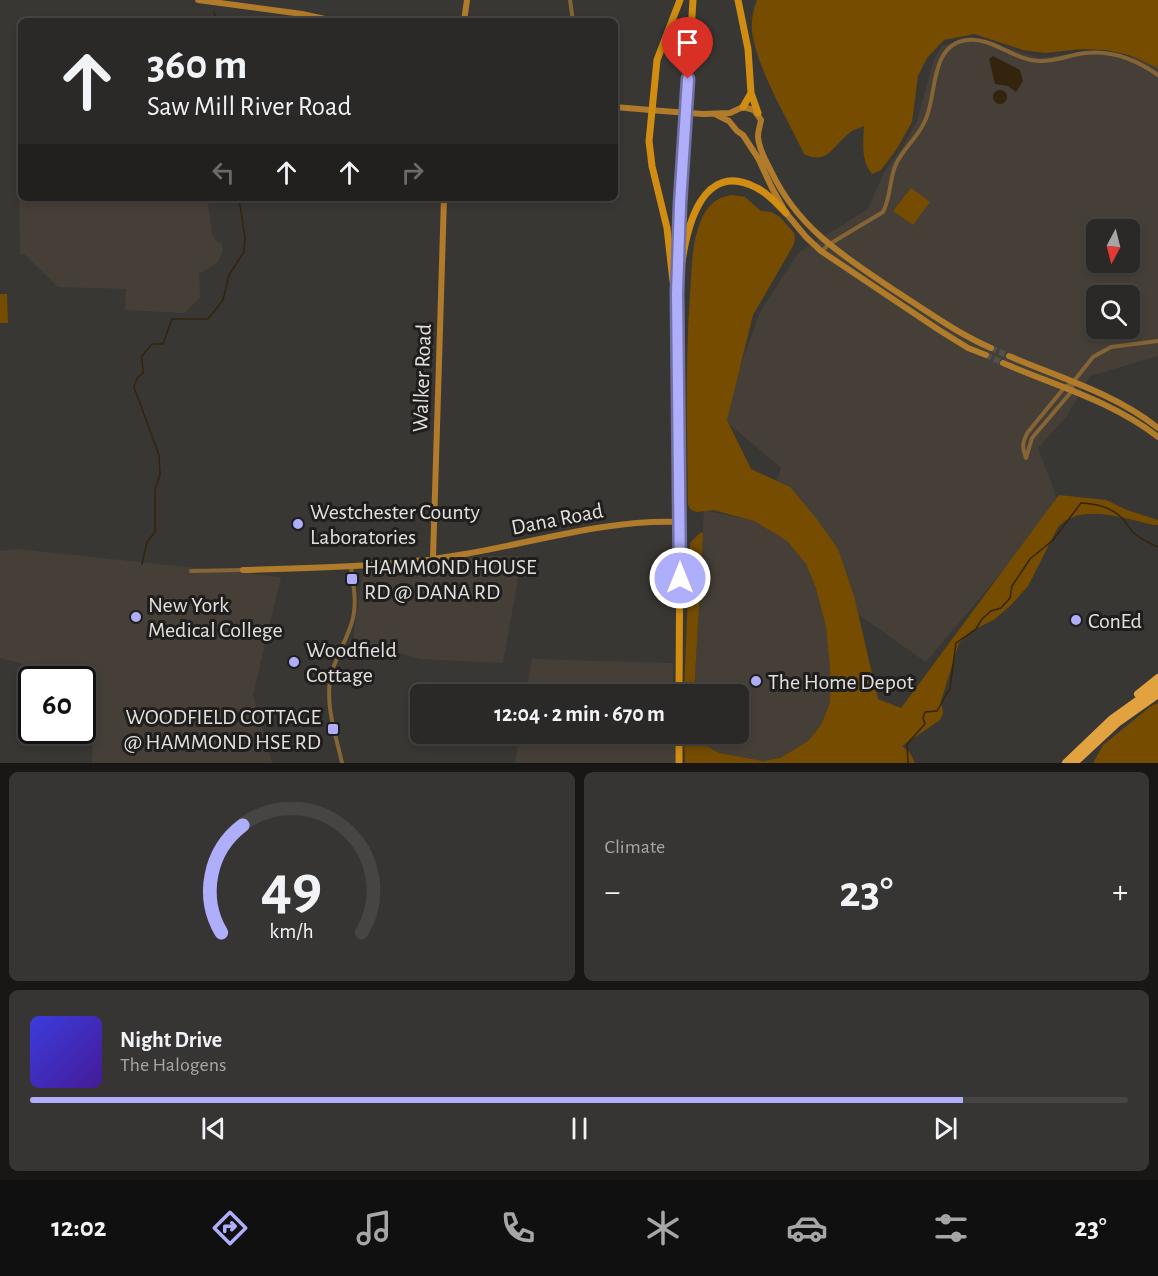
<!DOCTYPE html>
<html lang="en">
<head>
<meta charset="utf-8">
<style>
  :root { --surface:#2b2927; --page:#373533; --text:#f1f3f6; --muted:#a6a6a7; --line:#474544; --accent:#afaefa }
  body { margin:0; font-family:"Alegreya Sans",sans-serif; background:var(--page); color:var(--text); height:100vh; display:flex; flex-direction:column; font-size:22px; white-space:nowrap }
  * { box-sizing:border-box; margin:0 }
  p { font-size:20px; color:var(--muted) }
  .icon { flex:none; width:33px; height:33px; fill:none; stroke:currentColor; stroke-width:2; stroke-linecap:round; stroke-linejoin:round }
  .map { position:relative; height:763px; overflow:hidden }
  .panel { display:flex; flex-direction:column; gap:9px; padding:9px; background:#181715; flex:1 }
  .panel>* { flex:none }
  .banner { position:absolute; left:18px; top:18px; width:600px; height:183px; border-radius:9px; box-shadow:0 3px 9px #0003,0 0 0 2px var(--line); background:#2b2927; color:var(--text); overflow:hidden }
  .needle { width:39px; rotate:187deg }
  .tools { position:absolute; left:1086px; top:219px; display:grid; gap:12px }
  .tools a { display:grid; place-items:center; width:54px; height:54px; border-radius:9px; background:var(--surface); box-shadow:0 3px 9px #0003,0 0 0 2px var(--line); font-size:30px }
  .speed { position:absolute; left:18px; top:666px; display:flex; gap:12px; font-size:30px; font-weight:700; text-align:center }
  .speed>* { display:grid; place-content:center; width:78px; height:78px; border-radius:50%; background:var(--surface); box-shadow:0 3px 9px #0003,0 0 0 2px var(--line); line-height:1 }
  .speed .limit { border:3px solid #111; border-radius:9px; background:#fff; color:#111 }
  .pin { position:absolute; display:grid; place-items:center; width:51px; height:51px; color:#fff; margin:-62px -26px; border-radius:50% 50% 50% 0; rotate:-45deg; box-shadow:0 0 6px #0007 }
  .pin .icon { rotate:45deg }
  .me { position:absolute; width:66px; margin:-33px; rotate:0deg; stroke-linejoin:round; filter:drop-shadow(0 0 4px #0008) }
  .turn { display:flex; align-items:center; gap:21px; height:126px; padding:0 30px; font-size:27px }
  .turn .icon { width:78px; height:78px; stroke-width:2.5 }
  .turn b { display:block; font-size:42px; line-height:51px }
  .lanes { display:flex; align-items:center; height:57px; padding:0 30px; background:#0003; justify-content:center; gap:30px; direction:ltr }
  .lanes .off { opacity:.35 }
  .big { font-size:45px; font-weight:600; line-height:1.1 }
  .panel .tile { flex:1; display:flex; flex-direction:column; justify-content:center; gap:9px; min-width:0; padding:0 21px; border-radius:9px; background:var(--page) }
  .panel .dial { align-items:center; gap:0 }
  .dial svg { height:156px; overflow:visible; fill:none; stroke:var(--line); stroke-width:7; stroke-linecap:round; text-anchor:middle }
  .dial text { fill:var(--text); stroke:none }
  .song { display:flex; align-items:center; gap:18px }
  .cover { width:72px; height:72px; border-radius:9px; background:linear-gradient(135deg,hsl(240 70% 55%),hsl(260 70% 35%)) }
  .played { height:6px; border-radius:3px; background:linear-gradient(90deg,var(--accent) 85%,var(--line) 85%) }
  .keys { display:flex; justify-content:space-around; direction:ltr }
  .heat { display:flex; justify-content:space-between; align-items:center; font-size:33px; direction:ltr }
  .panel .tiles { flex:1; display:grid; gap:9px; grid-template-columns:1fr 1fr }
  .tile:last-child { grid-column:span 2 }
  .trip { position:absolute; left:410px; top:684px; width:339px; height:60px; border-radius:9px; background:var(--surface); box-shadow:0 3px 9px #0003,0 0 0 2px var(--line); font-weight:600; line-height:60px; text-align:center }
  .dock { display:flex; height:96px; justify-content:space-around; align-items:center; background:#111010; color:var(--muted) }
  .dock .icon { width:42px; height:42px }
  .dock .selected { color:var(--accent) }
  .dock b { font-size:27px; color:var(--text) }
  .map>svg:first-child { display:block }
  .built { fill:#453f37; fill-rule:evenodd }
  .green { fill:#754c00 }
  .water { fill:#34240d }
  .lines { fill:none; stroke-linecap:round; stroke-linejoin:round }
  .stream { stroke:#34240d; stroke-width:1.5 }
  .secondary-tunnel { stroke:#52504e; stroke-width:6; stroke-dasharray:6 3; stroke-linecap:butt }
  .street { stroke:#856436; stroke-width:4 }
  .secondary { stroke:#b07b2a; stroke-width:6 }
  .primary { stroke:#d08d12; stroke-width:7 }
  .highway { stroke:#e2a240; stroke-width:8 }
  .secondary-bridge { stroke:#b07b2a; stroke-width:6 }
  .route-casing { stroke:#7271a2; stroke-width:15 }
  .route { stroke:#afaefa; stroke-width:10 }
  .poi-dot { fill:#afaefa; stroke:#1f1e1d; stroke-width:2 }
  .labels { text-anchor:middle; stroke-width:6; stroke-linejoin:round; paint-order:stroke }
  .street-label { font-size:22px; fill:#e1e0de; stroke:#1f1e1d }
  .poi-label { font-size:22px; fill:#e1e0de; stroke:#1f1e1d; text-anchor:start }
</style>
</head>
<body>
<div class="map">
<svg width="1158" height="763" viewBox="0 0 1158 763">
  <rect width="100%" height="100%" fill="#393734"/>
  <path class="built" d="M1158,32V356L1090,376L1066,417L1038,448L1059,504L926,662L852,610L774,487L781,468L722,418L759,314L798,253L868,209L884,172L902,148L917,121L934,59L942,46L972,37L1039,58L1096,51L1131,57ZM1096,230H1130V262H1096ZM1096,296H1130V328H1096Z
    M21,81V198H207L212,234L216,241L222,244L223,250L218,262L199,274L200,297L185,313L125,310L126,289L58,287L24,254H20L18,84Z
    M704,510L754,521L787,541L806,564L816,588L826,627L830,669V703L821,725L808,741L780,758L763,761L719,753L698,741L693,734H738V694H694Z
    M17,549L281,577L253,695L272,763H92L93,732L83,715L82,680L63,679L59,673L0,658V551Z
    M489,556H522L503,663L420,659L372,646L353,637L363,572Z
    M532,659L673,663V694H526Z
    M520,734H674L675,763H515Z"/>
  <path class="green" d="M757,0H1158V68L1132,56L1106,50L1082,49L1045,53L1023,50L974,34L944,40L927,58L918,76L912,122L896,150L881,170L872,174C861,161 863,143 864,126C860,128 854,129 851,132C833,144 829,166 804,154C787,118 758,71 752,32C751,21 753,10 757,0Z
    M911,188L930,202L913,225L893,211Z
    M732,195L745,197L761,211L771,212L780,217L794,233L795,239L793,246L753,315L727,420L751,469L790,487L816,518L838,549L854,596L878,699L901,708L1059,495L1106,500L1127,510L1158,520V525H1154C1125,519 1081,502 1058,527L1028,586L1011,605L995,619L970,632L959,643L941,701L943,713L940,720L902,746L910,753L915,763H685L684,734H693L698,741L719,753L763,761L780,758L808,741L821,725L830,703V669L826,627L816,588L806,564L787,541L754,521L713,510L697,512L691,510L688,505C687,435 685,365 690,295C692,268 691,239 704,214C711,202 719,197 732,195Z
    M0,294H7L8,323H0Z
    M701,532L703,534L694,694H684L690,543Z
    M1158,703V763H1093L1103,745L1151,706Z"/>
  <path class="water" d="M993,56L1020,70L1023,81L1016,92L1008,86L995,84L989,59Z
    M993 97a7 7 0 1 1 14 0a7 7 0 1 1-14 0Z"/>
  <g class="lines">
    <path class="stream" d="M214,12L217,21
      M142,564L147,542L155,532V490L160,475L159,455L134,387L137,378L143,373L142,356L152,344H163L172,319H208L223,300L229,275L244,252L245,238L239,198
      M908,763L907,744L925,724L923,718L925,712L937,711L950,688L956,643L976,629L982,619L991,611L1001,608L1010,598L1012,586L1030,559L1053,540L1081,503C1097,504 1110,507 1121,517C1126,522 1129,528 1133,532C1140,539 1149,543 1158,547"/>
    <path class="secondary-tunnel" d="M991,348L1009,356
      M986,355L1003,363"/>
    <path class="street" d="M570,0L573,21
      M822,251L828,245L883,212C891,197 889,180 896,164C903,149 917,138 924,123C938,98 928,45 967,40C993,37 1014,61 1041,61C1056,61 1070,55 1085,53C1111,50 1137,60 1158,75
      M1073,382L1072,391L1032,438L1026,458C1022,447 1022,442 1028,432L1064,388L1073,382L1093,357L1111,347L1158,341
      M191,571L243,570
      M342,763C336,735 326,709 330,680C334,657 348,640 353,618C357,601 353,584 351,567"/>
    <path class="secondary" d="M198,0L302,14L334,21
      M464,21L467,0
      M615,107L662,111
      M703,114L730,113L743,107L754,110L761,120C760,126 758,131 758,137C759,150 766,161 771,171C799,230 845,257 897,292C928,312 957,333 991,348
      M715,114L729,121L737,131L743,135L758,158L772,188L786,213L806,237L821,251L939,330L968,348L986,355
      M1009,356C1060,378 1114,393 1158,428
      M1003,363C1056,386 1112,401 1158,437
      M433,558L444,198
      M243,570C317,568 391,567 465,554C536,542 607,519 680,522"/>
    <path class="primary" d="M738,0L748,49L751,93L758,113
      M743,107L751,93
      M681,269C686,230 701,158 757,188C769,194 777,204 786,213
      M673,281L667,228L652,166L649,141L657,60L680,0
      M679,694L680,522L677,293L680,204L693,0
      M679,734V763"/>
    <path class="highway" d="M1138,694L1158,678
      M1066,763L1112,719L1158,686
      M1074,763L1117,723L1158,694"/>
    <path class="secondary-bridge" d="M662,111L703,114"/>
  </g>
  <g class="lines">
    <defs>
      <path id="route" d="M680,578L677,293L680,204L688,79"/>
    </defs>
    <use href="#route" class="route-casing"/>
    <use href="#route" class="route"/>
  </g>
  <g class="poi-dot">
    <circle cx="298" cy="524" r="6"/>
    <rect x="346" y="573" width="12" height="12" rx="3"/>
    <circle cx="136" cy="617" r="6"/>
    <circle cx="1076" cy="620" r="6"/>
    <circle cx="294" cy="662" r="6"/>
    <circle cx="756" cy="681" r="6"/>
    <rect x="327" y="723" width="12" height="12" rx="3"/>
  </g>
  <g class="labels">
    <g class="street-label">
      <text transform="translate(421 378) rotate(-88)" y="8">Walker Road</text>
      <text transform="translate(557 518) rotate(-11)" y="8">Dana Road</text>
    </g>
    <g class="poi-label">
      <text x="310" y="519">Westchester County<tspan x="310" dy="25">Laboratories</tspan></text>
      <text x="364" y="574">HAMMOND HOUSE<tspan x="364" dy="25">RD @ DANA RD</tspan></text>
      <text x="148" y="612">New York<tspan x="148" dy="25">Medical College</tspan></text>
      <text x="1088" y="628">ConEd</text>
      <text x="306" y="657">Woodfield<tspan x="306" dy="25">Cottage</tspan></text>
      <text x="768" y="689">The Home Depot</text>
      <text x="321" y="724" text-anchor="end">WOODFIELD COTTAGE<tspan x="321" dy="25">@ HAMMOND HSE RD</tspan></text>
    </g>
  </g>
</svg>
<div class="tools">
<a><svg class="needle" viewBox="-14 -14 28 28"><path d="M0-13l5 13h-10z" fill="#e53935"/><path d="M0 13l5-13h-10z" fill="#a6a6a7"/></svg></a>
<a><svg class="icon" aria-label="search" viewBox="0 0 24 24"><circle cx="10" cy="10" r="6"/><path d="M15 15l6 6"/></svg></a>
</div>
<div class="speed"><div class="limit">60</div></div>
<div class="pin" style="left:688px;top:79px;background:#d93025"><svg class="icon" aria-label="arrive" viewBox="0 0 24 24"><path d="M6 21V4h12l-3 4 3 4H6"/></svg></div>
<svg class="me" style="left:680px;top:578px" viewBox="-20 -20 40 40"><circle r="17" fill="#afaefa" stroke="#fff" stroke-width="3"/><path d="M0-11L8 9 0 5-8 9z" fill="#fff"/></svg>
<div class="trip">12:04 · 2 min · 670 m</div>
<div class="banner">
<div class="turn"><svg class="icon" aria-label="ahead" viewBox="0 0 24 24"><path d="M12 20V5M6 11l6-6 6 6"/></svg><div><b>360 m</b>Saw Mill River Road</div></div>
<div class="lanes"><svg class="icon off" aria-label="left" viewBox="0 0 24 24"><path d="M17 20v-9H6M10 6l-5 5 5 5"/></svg><svg class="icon" aria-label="ahead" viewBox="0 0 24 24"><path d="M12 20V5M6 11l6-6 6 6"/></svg><svg class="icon" aria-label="ahead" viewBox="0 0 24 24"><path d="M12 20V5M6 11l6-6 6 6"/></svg><svg class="icon off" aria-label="right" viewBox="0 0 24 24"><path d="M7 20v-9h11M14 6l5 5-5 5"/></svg></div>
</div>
</div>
<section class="panel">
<div class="tiles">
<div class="tile dial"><svg viewBox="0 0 100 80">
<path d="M14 69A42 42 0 1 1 86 69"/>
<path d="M14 69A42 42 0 0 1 25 14" stroke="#afaefa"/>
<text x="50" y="56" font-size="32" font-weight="700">49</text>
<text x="50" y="72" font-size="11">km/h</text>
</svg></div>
<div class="tile"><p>Climate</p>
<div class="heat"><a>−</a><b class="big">23°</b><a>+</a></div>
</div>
<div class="tile">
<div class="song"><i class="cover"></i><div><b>Night Drive</b><p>The Halogens</p></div></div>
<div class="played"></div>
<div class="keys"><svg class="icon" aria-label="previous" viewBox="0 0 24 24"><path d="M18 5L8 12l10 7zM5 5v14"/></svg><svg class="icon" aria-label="pause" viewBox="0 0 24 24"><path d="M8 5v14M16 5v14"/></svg><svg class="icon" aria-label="next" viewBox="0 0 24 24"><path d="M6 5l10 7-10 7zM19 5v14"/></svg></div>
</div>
</div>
</section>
<nav class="dock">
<b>12:02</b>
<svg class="icon selected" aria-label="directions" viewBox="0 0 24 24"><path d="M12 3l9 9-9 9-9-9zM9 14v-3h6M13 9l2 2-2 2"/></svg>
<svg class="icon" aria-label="music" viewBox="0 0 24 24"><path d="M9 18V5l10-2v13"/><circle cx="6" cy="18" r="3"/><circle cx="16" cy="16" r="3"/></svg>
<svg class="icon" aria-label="phone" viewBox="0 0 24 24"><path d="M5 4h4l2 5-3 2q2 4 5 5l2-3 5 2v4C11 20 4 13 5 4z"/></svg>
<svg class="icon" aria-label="climate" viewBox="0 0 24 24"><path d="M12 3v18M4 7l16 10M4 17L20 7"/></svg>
<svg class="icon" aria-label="car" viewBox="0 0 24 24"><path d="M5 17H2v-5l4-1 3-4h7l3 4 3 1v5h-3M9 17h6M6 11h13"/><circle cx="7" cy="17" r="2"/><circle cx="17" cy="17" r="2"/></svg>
<svg class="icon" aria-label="filters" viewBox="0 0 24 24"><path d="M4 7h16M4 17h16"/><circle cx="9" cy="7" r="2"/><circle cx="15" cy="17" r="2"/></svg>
<b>23°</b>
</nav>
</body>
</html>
